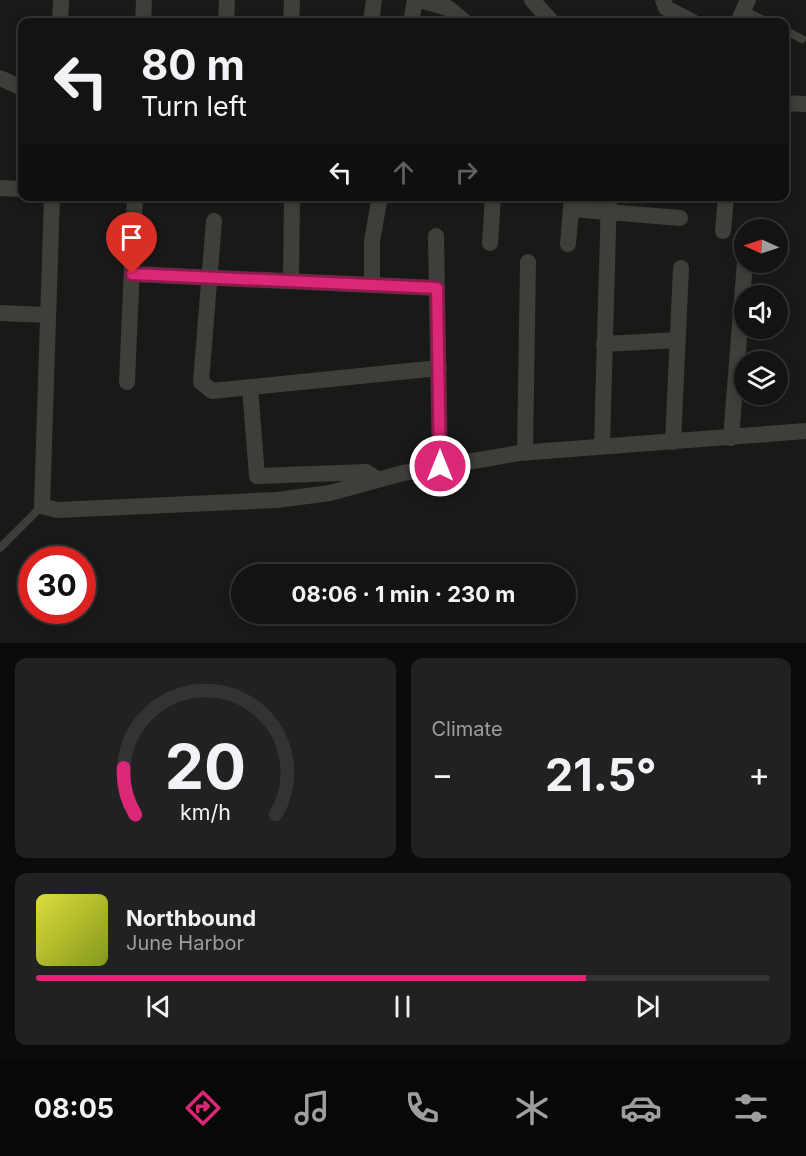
<!DOCTYPE html>
<html lang="en">
<head>
<meta charset="utf-8">
<style>
  :root { --surface:#131412; --page:#202120; --text:#f1f3f6; --muted:#9d9e9f; --line:#323332; --accent:#db2777 }
  body { margin:0; font-family:Inter,sans-serif; background:var(--page); color:var(--text); height:100vh; display:flex; flex-direction:column; font-size:22px; white-space:nowrap }
  * { box-sizing:border-box; margin:0 }
  p { font-size:20px; color:var(--muted) }
  .icon { flex:none; width:33px; height:33px; fill:none; stroke:currentColor; stroke-width:2; stroke-linecap:round; stroke-linejoin:round }
  .map { position:relative; height:643px; overflow:hidden }
  .panel { display:flex; flex-direction:column; gap:15px; padding:15px; background:#0a0b0a; flex:1 }
  .panel>* { flex:none }
  .hud { position:absolute; left:18px; top:18px; width:771px; height:183px; border-radius:12px; box-shadow:0 3px 9px #0003,0 0 0 2px var(--line); background:#131412; color:var(--text); overflow:hidden }
  .needle { width:39px; rotate:273deg }
  .buttons { position:absolute; left:734px; top:219px; display:grid; gap:12px }
  .buttons a { display:grid; place-items:center; width:54px; height:54px; border-radius:50%; background:var(--surface); box-shadow:0 3px 9px #0003,0 0 0 2px var(--line); font-size:30px }
  .speed { position:absolute; left:18px; top:546px; display:flex; gap:12px; font-size:30px; font-weight:700; text-align:center }
  .speed>* { display:grid; place-content:center; width:78px; height:78px; border-radius:50%; background:var(--surface); box-shadow:0 3px 9px #0003,0 0 0 2px var(--line); line-height:1 }
  .speed .limit { border:9px solid #d22; background:#fff; color:#111 }
  .pin { position:absolute; display:grid; place-items:center; width:51px; height:51px; color:#fff; margin:-62px -26px; border-radius:50% 50% 50% 0; rotate:-45deg; box-shadow:0 0 6px #0007 }
  .pin .icon { rotate:45deg }
  .me { position:absolute; width:66px; margin:-33px; rotate:0deg; stroke-linejoin:round; filter:drop-shadow(0 0 4px #0008) }
  .turn { display:flex; align-items:center; gap:21px; height:126px; padding:0 24px; font-size:27px }
  .turn .icon { width:78px; height:78px; stroke-width:2.5 }
  .turn b { display:block; font-size:42px; line-height:51px }
  .lanes { display:flex; align-items:center; height:57px; padding:0 24px; background:#0003; justify-content:center; gap:30px; direction:ltr }
  .lanes .off { opacity:.35 }
  .big { font-size:45px; font-weight:700; line-height:1.1 }
  .panel .card { flex:1; display:flex; flex-direction:column; justify-content:center; gap:9px; min-width:0; padding:0 21px; border-radius:12px; background:var(--page) }
  .panel .dial { align-items:center; gap:0 }
  .dial svg { height:156px; overflow:visible; fill:none; stroke:var(--line); stroke-width:7; stroke-linecap:round; text-anchor:middle }
  .dial text { fill:var(--text); stroke:none }
  .song { display:flex; align-items:center; gap:18px }
  .cover { width:72px; height:72px; border-radius:9px; background:linear-gradient(135deg,hsl(60 70% 55%),hsl(70 70% 35%)) }
  .played { height:6px; border-radius:3px; background:linear-gradient(90deg,var(--accent) 75%,var(--line) 75%) }
  .keys { display:flex; justify-content:space-around; direction:ltr }
  .heat { display:flex; justify-content:space-between; align-items:center; font-size:33px; direction:ltr }
  .panel .tiles { flex:1; display:grid; gap:15px; grid-template-columns:1fr 1fr }
  .card:last-child { grid-column:span 2 }
  .trip { position:absolute; left:231px; top:564px; width:345px; height:60px; border-radius:30px; background:var(--surface); box-shadow:0 3px 9px #0003,0 0 0 2px var(--line); font-weight:700; line-height:60px; text-align:center }
  .dock { display:flex; height:96px; justify-content:space-around; align-items:center; background:#080807; color:var(--muted) }
  .dock .icon { width:42px; height:42px }
  .dock .active { color:var(--accent) }
  .dock b { font-size:27px; color:var(--text) }
  .map>svg:first-child { display:block }
  .lines { fill:none; stroke-linecap:round; stroke-linejoin:round }
  .service { stroke:#3d3f39; stroke-width:8 }
  .minor { stroke:#3d3f39; stroke-width:16 }
  .route-casing { stroke:#8e194d; stroke-width:15 }
  .route { stroke:#db2777; stroke-width:10 }
</style>
</head>
<body>
<div class="map">
<svg width="806" height="643" viewBox="0 0 806 643">
  <rect width="100%" height="100%" fill="#191a18"/>
  <g class="lines">
    <path class="service" d="M743,10L768,22
      M784,30L802,39
      M0,548L42,506"/>
    <path class="minor" d="M420,0L448,8L465,22
      M532,0L552,22
      M663,0L666,8L693,22
      M60,22L61,0
      M143,22L144,0
      M226,22L227,0
      M291,22L292,0
      M371,22L374,0
      M411,22L415,0
      M738,22L748,0
      M0,78L22,88
      M784,103L806,104
      M0,188L22,189
      M52,196L42,506L57,510L277,500L330,493L403,473L519,453L806,431
      M571,209L680,218
      M214,221L201,382L212,391L439,368
      M723,231L726,196
      M436,236L440,466
      M490,243L493,196
      M568,244L572,196
      M132,274L437,288
      M291,281L292,196
      M372,285V241L380,196
      M0,313L48,315
      M604,344L678,340
      M127,382L135,196
      M250,388L257,476L366,472L377,479
      M731,438L745,262
      M673,442L681,268
      M602,446L609,196
      M525,453L528,262"/>
  </g>
  <g class="lines">
    <defs>
      <path id="route" d="M132,274L437,288L440,466"/>
    </defs>
    <use href="#route" class="route-casing"/>
    <use href="#route" class="route"/>
  </g>
</svg>
<div class="buttons">
<a><svg class="needle" viewBox="-14 -14 28 28"><path d="M0-13l5 13h-10z" fill="#e53935"/><path d="M0 13l5-13h-10z" fill="#9d9e9f"/></svg></a>
<a><svg class="icon" aria-label="sound" viewBox="0 0 24 24"><path d="M4 9h4l5-4v14l-5-4H4zM17 9q2 3 0 6"/></svg></a>
<a><svg class="icon" aria-label="layers" viewBox="0 0 24 24"><path d="M12 4l9 5-9 5-9-5zM3 14l9 5 9-5"/></svg></a>
</div>
<div class="speed"><div class="limit">30</div></div>
<div class="pin" style="left:132px;top:274px;background:#d93025"><svg class="icon" aria-label="arrive" viewBox="0 0 24 24"><path d="M6 21V4h12l-3 4 3 4H6"/></svg></div>
<svg class="me" style="left:440px;top:466px" viewBox="-20 -20 40 40"><circle r="17" fill="#db2777" stroke="#fff" stroke-width="3"/><path d="M0-11L8 9 0 5-8 9z" fill="#fff"/></svg>
<div class="trip">08:06 · 1 min · 230 m</div>
<div class="hud">
<div class="turn"><svg class="icon" aria-label="left" viewBox="0 0 24 24"><path d="M17 20v-9H6M10 6l-5 5 5 5"/></svg><div><b>80 m</b>Turn left</div></div>
<div class="lanes"><svg class="icon" aria-label="left" viewBox="0 0 24 24"><path d="M17 20v-9H6M10 6l-5 5 5 5"/></svg><svg class="icon off" aria-label="ahead" viewBox="0 0 24 24"><path d="M12 20V5M6 11l6-6 6 6"/></svg><svg class="icon off" aria-label="right" viewBox="0 0 24 24"><path d="M7 20v-9h11M14 6l5 5-5 5"/></svg></div>
</div>
</div>
<section class="panel">
<div class="tiles">
<div class="card dial"><svg viewBox="0 0 100 80">
<path d="M14 69A42 42 0 1 1 86 69"/>
<path d="M14 69A42 42 0 0 1 8 45" stroke="#db2777"/>
<text x="50" y="56" font-size="32" font-weight="700">20</text>
<text x="50" y="72" font-size="11">km/h</text>
</svg></div>
<div class="card"><p>Climate</p>
<div class="heat"><a>−</a><b class="big">21.5°</b><a>+</a></div>
</div>
<div class="card">
<div class="song"><i class="cover"></i><div><b>Northbound</b><p>June Harbor</p></div></div>
<div class="played"></div>
<div class="keys"><svg class="icon" aria-label="previous" viewBox="0 0 24 24"><path d="M18 5L8 12l10 7zM5 5v14"/></svg><svg class="icon" aria-label="pause" viewBox="0 0 24 24"><path d="M8 5v14M16 5v14"/></svg><svg class="icon" aria-label="next" viewBox="0 0 24 24"><path d="M6 5l10 7-10 7zM19 5v14"/></svg></div>
</div>
</div>
</section>
<nav class="dock">
<b>08:05</b>
<svg class="icon active" aria-label="directions" viewBox="0 0 24 24"><path d="M12 3l9 9-9 9-9-9zM9 14v-3h6M13 9l2 2-2 2"/></svg>
<svg class="icon" aria-label="music" viewBox="0 0 24 24"><path d="M9 18V5l10-2v13"/><circle cx="6" cy="18" r="3"/><circle cx="16" cy="16" r="3"/></svg>
<svg class="icon" aria-label="phone" viewBox="0 0 24 24"><path d="M5 4h4l2 5-3 2q2 4 5 5l2-3 5 2v4C11 20 4 13 5 4z"/></svg>
<svg class="icon" aria-label="climate" viewBox="0 0 24 24"><path d="M12 3v18M4 7l16 10M4 17L20 7"/></svg>
<svg class="icon" aria-label="car" viewBox="0 0 24 24"><path d="M5 17H2v-5l4-1 3-4h7l3 4 3 1v5h-3M9 17h6M6 11h13"/><circle cx="7" cy="17" r="2"/><circle cx="17" cy="17" r="2"/></svg>
<svg class="icon" aria-label="filters" viewBox="0 0 24 24"><path d="M4 7h16M4 17h16"/><circle cx="9" cy="7" r="2"/><circle cx="15" cy="17" r="2"/></svg>
</nav>
</body>
</html>
